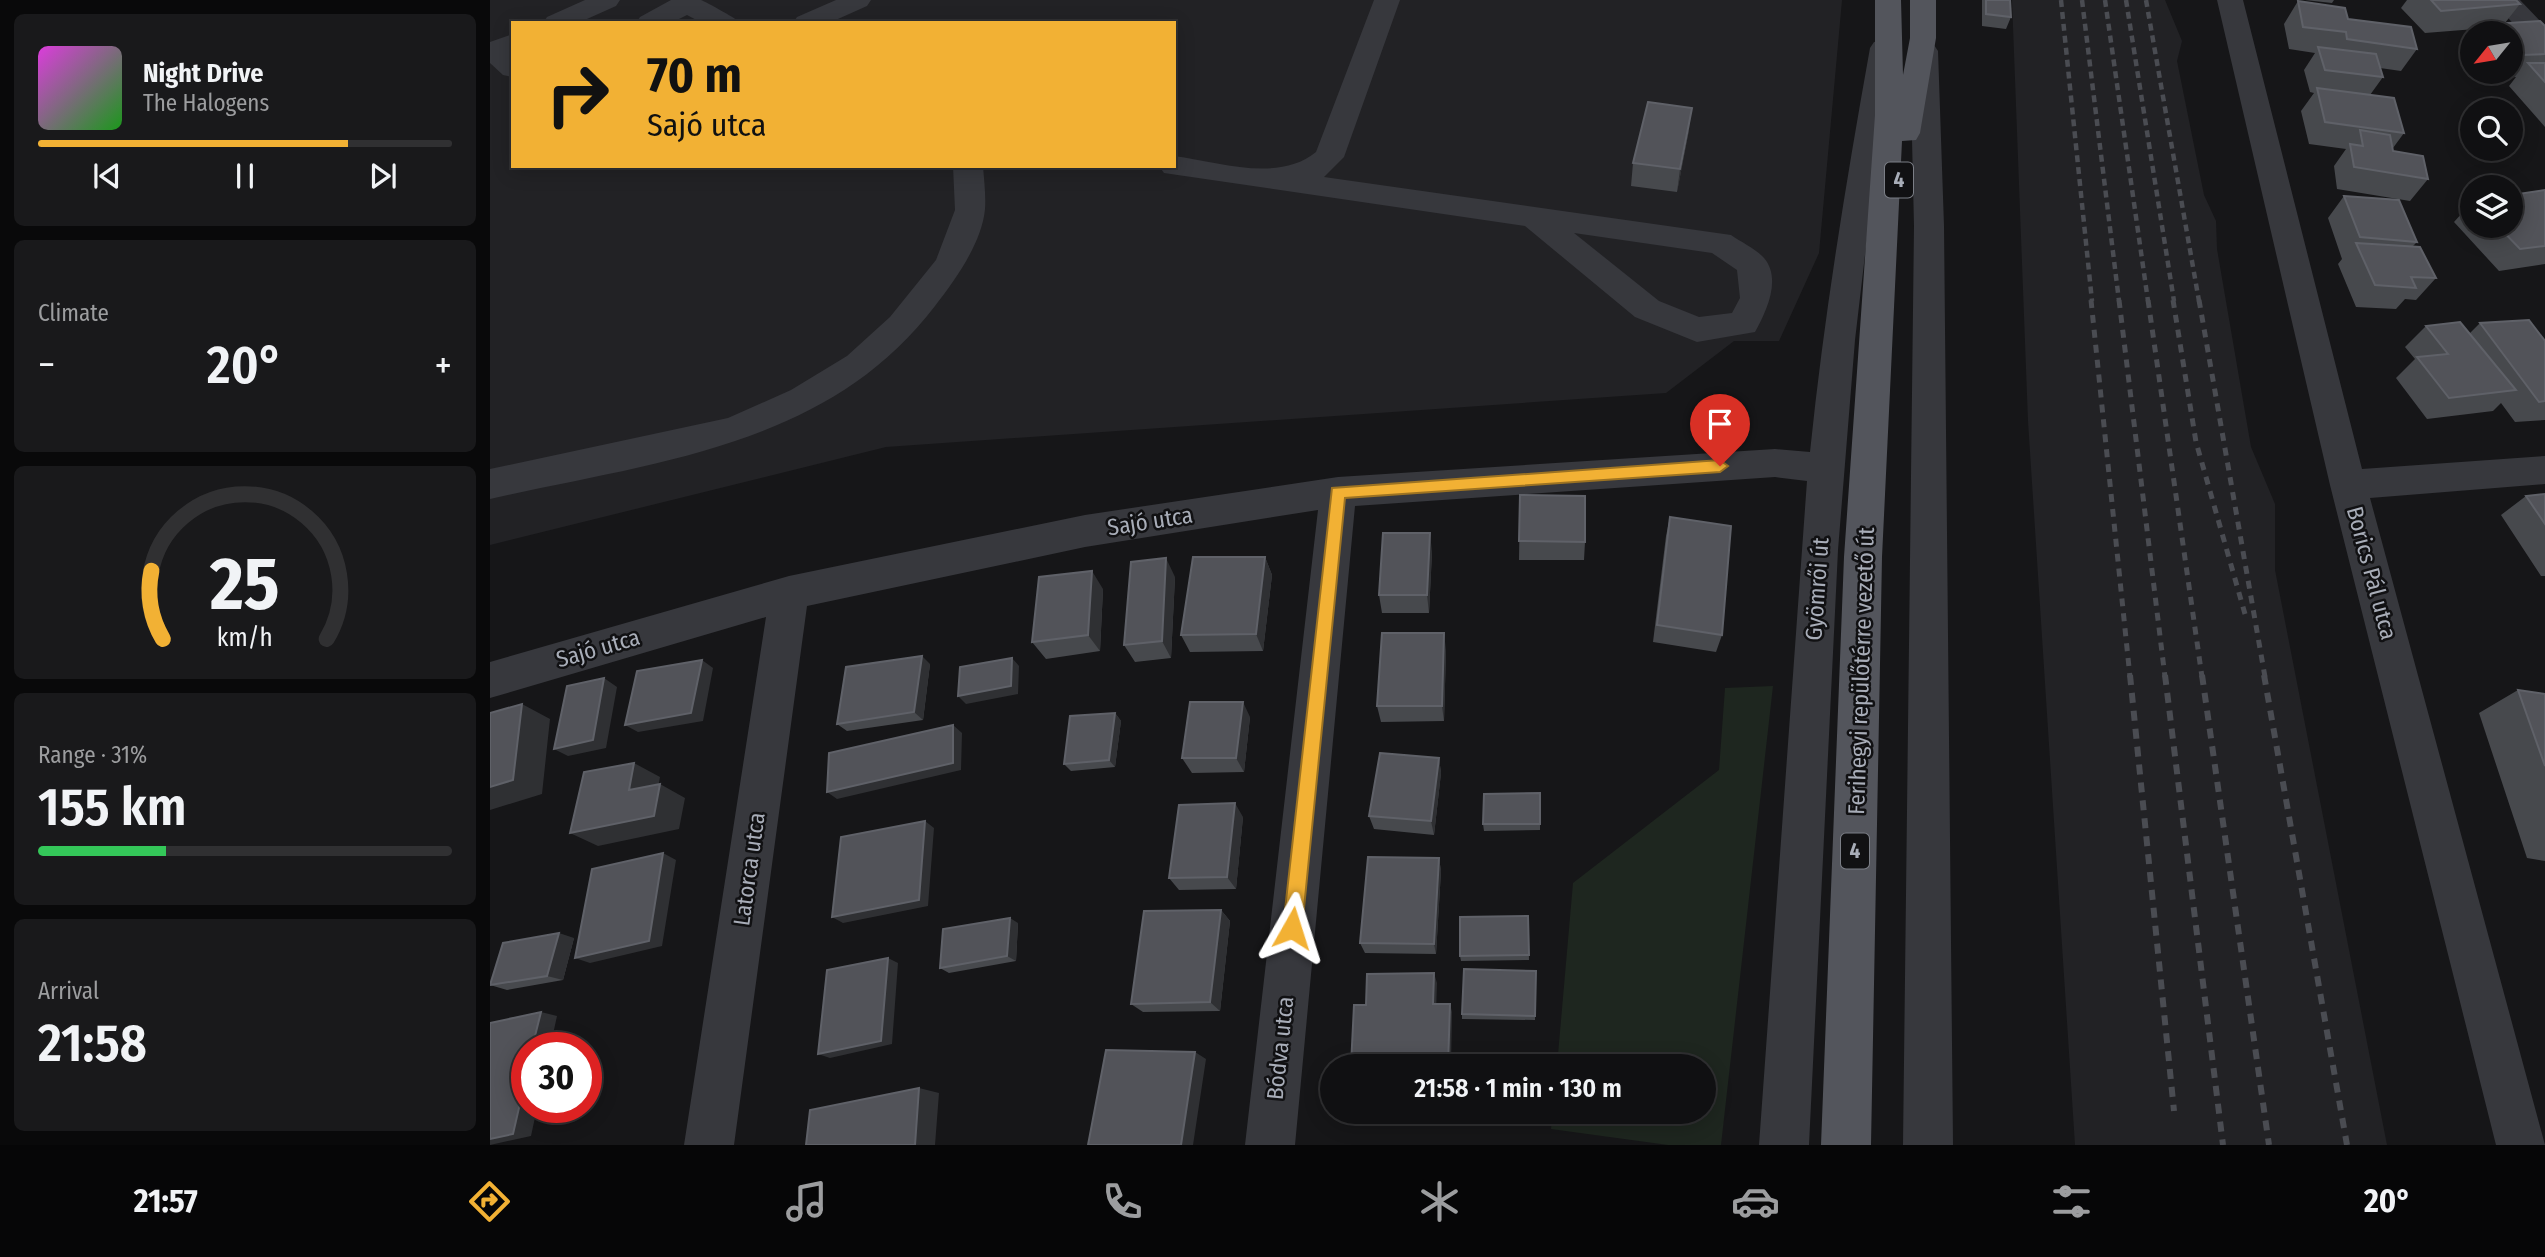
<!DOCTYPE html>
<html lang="en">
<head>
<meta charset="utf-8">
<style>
  :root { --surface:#101012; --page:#19191b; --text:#f1f3f6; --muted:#9c9d9f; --line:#303032; --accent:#f2b134 }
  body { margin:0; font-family:"Fira Sans Condensed",sans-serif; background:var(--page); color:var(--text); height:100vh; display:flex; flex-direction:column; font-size:26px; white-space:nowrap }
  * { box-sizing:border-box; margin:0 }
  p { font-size:23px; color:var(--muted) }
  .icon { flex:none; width:38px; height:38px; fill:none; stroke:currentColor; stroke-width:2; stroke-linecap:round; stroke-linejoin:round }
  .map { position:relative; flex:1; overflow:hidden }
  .panel { display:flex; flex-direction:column; gap:14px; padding:14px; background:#09090a; width:490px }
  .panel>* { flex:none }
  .guide { position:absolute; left:21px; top:21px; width:665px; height:147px; border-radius:0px; box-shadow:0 4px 18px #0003,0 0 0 2px var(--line); background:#f2b134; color:#111; overflow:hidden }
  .needle { width:46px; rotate:240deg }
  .tools { position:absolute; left:1970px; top:21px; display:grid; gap:14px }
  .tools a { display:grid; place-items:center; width:63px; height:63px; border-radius:50%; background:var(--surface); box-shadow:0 4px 18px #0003,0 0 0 2px var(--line); font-size:35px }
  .speed { position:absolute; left:21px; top:1032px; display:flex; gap:14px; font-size:35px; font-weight:700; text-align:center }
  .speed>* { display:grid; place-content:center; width:91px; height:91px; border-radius:50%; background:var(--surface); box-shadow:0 4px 18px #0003,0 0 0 2px var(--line); line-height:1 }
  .speed .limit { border:10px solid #d22; background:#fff; color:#111 }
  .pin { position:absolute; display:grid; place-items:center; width:60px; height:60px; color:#fff; margin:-72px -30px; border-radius:50% 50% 50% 0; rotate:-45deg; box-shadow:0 0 7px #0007 }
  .pin .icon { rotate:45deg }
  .me { position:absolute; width:77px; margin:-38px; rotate:6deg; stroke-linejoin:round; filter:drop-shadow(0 0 5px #0008) }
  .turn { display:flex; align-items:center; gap:24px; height:147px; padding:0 21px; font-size:32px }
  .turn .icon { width:91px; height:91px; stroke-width:2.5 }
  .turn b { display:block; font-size:49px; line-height:60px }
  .big { font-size:52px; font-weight:600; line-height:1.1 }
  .panel .tile { flex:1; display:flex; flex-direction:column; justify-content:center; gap:10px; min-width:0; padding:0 24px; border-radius:10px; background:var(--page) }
  .panel .dial { align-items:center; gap:0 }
  .dial svg { height:182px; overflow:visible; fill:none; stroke:var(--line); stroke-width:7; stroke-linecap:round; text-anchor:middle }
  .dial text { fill:var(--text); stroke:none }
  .song { display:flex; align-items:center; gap:21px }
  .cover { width:84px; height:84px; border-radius:10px; background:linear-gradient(135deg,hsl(300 70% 55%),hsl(120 70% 35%)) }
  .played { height:7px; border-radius:4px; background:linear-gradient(90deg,var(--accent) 75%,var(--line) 75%) }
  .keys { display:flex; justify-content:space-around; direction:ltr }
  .heat { display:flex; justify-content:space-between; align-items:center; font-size:38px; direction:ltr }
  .charge { height:10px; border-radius:5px; background:linear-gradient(90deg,#34c759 31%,var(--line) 0) }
  .trip { position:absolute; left:830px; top:1054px; width:396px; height:70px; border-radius:35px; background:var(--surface); box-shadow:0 4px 18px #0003,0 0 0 2px var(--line); font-weight:600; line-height:70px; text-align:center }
  .tabs { display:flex; height:112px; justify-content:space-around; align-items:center; background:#060607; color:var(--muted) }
  .tabs .icon { width:49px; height:49px }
  .tabs .current { color:var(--accent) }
  .tabs b { font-size:32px; color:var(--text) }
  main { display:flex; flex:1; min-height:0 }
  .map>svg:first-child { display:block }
  .built { fill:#222225; fill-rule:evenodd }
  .green { fill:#1e261f }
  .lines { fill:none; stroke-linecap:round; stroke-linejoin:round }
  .minor { fill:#37383d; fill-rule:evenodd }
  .major { fill:#53555c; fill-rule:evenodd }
  .rail-far2 { stroke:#4a4c52; stroke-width:4.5; stroke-dasharray:7 5; stroke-linecap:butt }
  .rail-far1 { stroke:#4a4c52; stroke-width:5; stroke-dasharray:8 7; stroke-linecap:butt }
  .rail { stroke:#4a4c52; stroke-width:6; stroke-dasharray:10 8; stroke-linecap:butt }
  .wall { fill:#47494d }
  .shaded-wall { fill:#2f3033 }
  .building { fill:#525359; stroke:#5f6168; stroke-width:2 }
  .route { fill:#f2b134; stroke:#9d7322; stroke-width:2 }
  .labels { text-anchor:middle; stroke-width:5; stroke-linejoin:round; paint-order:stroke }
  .shield { fill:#111113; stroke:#7b7e86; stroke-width:2 }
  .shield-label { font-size:21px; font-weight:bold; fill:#a8adb8 }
  .street-label { font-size:23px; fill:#a8adb8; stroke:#111113 }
</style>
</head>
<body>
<main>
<section class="panel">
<div class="tile">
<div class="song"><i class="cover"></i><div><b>Night Drive</b><p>The Halogens</p></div></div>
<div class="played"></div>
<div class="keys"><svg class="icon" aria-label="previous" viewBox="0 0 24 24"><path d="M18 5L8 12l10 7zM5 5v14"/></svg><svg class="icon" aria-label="pause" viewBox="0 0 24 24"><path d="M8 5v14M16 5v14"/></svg><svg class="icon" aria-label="next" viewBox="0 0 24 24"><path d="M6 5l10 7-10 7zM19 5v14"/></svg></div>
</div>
<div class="tile"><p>Climate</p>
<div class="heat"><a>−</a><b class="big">20°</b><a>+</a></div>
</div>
<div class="tile dial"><svg viewBox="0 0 100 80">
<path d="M14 69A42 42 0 1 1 86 69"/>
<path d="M14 69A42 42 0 0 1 9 39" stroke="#f2b134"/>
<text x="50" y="56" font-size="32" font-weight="700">25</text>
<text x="50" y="72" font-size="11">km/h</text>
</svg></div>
<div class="tile"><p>Range · 31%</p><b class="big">155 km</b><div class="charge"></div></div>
<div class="tile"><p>Arrival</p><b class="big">21:58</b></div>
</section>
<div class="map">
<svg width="2055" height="1145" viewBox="0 0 2055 1145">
  <rect width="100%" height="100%" fill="#161618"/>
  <path class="built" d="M0,0H1352L1329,253L1289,341H1244L1176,393L396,447L0,545ZM23,23H684V166H23Z
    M1522,0H1675L1692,41L1687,61L1714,195L1726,221L1727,249L1761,447L1785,504V570L1897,1145H1585L1538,421Z"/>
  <path class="green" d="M1283,686L1231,1145H1178L1061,1129L1063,1111H1213V1066H1067L1083,883L1229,770L1235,688Z"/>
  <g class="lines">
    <path class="minor" d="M95,0H130L126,6L88,23H53L57,17Z
      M181,0C189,0 203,0 211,0C216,2 249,20 251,23H212L197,15L181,23H146L150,17Z
      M346,0H381L377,6L339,23H303L307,17Z
      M884,0H910L854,157L834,177L1241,235C1251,242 1266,249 1274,258C1292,279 1276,312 1265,332L1207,342L1145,317L1035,226L674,173L669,166H684V156C729,162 788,183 826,152ZM1084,233L1222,253L1247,270L1250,298L1242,313L1209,317L1169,301Z
      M1727,0H1753L1872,469L2055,456V484L1880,498L2055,1145H2006L1840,485Z
      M2002,0H2030L2055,26V50L2045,48Z
      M23,34V77L13,75L0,63V42Z
      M1394,40L1404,42L1408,48L1379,221L1365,340L1348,550L1319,1145H1269L1317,481L1285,477L865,506L805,1145H755L828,510L595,547L317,606L244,1145H194L276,617L0,698V662L299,576L595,515L848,477L1285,449L1320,452C1334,316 1356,182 1380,48L1384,42Z
      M1434,43L1444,45L1448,51L1454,226L1463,1145H1413L1424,226L1420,51L1424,45Z
      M463,166H493C494,180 496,195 495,209C492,243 465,280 445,306C337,448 162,462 0,499V469L238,418L301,390L357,356L400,317L446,260L465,210Z"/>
    <path class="major" d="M1385,0H1411L1413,75L1420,38V0H1446V38L1430,133L1426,140L1412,141L1392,557L1381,1145H1331L1354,557L1385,115Z"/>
    <path class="rail-far2" d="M1571,0L1602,301
      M1592,0L1629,301
      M1615,0L1658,301
      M1636,0L1684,301
      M1656,0L1709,301"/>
    <path class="rail-far1" d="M1601,300L1640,677
      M1629,300L1675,677
      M1658,300L1712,677
      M1683,300L1706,442L1755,614
      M1709,300L1775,677"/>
    <path class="rail" d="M1640,675L1684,1111
      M1675,675L1733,1145
      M1712,675L1779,1145
      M1774,675L1857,1145"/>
  </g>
  <path class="wall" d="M1492,0H1520L1521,17L1516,29L1492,26Z
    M1815,0H1844L1842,3Z
    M1917,0H2026L2030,4L2015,23L2055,26V127L2019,86L2026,77L2014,78L2008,72H2021V33H1994L1998,28L1935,33L1911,8Z
    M1808,1L1858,19L1927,49L1911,71L1890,68L1893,77L1880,95L1914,133L1903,148V151L1938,179L1920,201L1847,189L1844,166L1856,149L1819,144L1811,111L1824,93L1820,92L1814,70L1825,53L1799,49L1794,24Z
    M1199,130L1187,192L1141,186L1143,163Z
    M2055,190V264L2009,271L1964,222L1983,201V226H2021Z
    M1854,196L1927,242L1923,246L1946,278L1926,300L1915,299L1906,309L1866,307L1848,264L1852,259L1838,218Z
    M1990,323L2055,341V420L2025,422L2011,403L2003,411L1937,419L1906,378L1925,359L1915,347L1936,326L1980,333Z
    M2055,494V576H2051L2011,515L2036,496Z
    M1030,495L1095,542L1094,560H1029Z
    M1180,517L1232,635L1226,652L1163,642L1176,536Z
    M942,552L939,613H892L889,595Z
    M775,557L782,575L773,651L700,652L691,635Z
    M685,577L681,658L645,662L634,645Z
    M613,589L610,651L556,659L542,642Z
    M956,650L954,721L891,722L887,706Z
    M440,664L433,720L357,731L347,724Z
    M2028,690L2055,694V861L2037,858L1989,713Z
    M625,713L631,721L625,767L581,771L574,764Z
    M760,717L754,772L702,773L692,758Z
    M949,758L951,773L944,835L884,829L879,816Z
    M753,817L746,889L689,890L679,878Z
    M993,824H1050V830L994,831Z
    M949,858L951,871L946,954L875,953L870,943Z
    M731,910L740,921L730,1011L653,1012L641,1004Z
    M1038,916L1039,960L971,961L970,956Z
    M528,923L526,961L459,973L450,968Z
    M84,938L73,980L17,990L0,985Z
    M1046,971L1045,1020L972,1019V1014Z"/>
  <path class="shaded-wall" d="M1202,108L1199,130L1187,192L1190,169Z
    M940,533L942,552L939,613L937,595Z
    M775,557L782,575L773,651L766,634Z
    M676,558L685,577L681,658L672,641Z
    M602,571L613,589L610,651L598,635Z
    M954,633L956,650L954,721L952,706Z
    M432,656L440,664L433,720L424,712Z
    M522,658L529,666L528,694L476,704L468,696Z
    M212,660L223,668L213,721L148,732L135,725Z
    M114,678L127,687L116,748L78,756L64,749Z
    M753,702L760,717L754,772L746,758Z
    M32,704L60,719L52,794L0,810V787Z
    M625,713L631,721L625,767L619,760Z
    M463,725L472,733L471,770L347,799L337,792Z
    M949,758L951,773L944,835L941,821Z
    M144,763L170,777L165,804L139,790Z
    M170,784L195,798L189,829L108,846L80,833Z
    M745,803L753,817L746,889L737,877Z
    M435,821L444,828L438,906L353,923L342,917Z
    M173,853L186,860L172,946L100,963L85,958Z
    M949,858L951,871L946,954L944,944Z
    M731,910L740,921L730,1011L720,1002Z
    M520,918L528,923L526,961L517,956Z
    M69,933L84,938L73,980L57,976Z
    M398,958L408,963L402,1044L340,1058L328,1054Z
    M944,973L947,983L946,1013L943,1004Z
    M960,1004L962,1012L961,1066H958Z
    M51,1012L67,1016L60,1048H42Z
    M705,1052L716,1059L703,1145H691Z
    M37,1073V1108H47L41,1136L0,1145V1139Z
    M429,1088L449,1093L445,1145H425Z"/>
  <path class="building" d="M1496,0H1520L1521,17L1496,14Z
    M1941,0H2026L2030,4L1951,11Z
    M1808,1L1855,8L1858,19L1921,27L1927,49L1857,39L1856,32L1813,27Z
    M2050,21L2055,26V54L2032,55L2021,44V33H2011L2001,24Z
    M1828,47L1886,54L1893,77L1835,70Z
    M2038,63H2055V82Z
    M1827,88L1904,98L1914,133L1835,122Z
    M1158,102L1202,108L1190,169L1143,163Z
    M1870,130L1900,135L1903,151L1933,156L1938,179L1864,167L1860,144L1873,146Z
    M2055,190V246L2030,249L2008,226H2021V195Z
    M1854,196L1909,200L1927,242L1870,237Z
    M1866,243L1930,247L1946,278L1921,277L1926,288L1885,285Z
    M2039,320L2055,341V401L2049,402L1990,323Z
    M1970,322L2026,390L1959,398L1927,357L1958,354L1936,326Z
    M2055,494V524L2036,496Z
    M1030,495L1095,496V542L1029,541Z
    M1180,517L1241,526L1232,635L1167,625Z
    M893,533H940L937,595H889Z
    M703,557H775L766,634L691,635Z
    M676,558L672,641L634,645L641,562Z
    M602,571L598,635L542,642L549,577Z
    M892,633H954L952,706H887Z
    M432,656L424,712L347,724L356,667Z
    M522,658L521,686L468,696L470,667Z
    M212,660L201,713L135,725L147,671Z
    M114,678L103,740L64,749L77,686Z
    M2028,690L2055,694V766Z
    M700,702H753L746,758H692Z
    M32,704L23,780L0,787V713Z
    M625,713L619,760L574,764L580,716Z
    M463,725V763L337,792L339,753Z
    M890,753L949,758L941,821L879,816Z
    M144,763L139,790L170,784L164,816L80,833L94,772Z
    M1050,793V824H993L994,794Z
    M745,803L737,877L679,878L689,805Z
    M435,821L429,900L342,917L351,837Z
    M173,853L159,941L85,958L102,869Z
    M878,857L949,858L944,944L870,943Z
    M731,910L720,1002L641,1004L654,911Z
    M1038,916L1039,955L970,956V917Z
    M520,918L517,956L450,968L453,929Z
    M69,933L57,976L0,985L13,943Z
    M398,958L391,1041L328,1054L337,970Z
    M974,969L1046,971L1045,1016L972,1014Z
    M944,973L943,1004H960L958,1066H861L864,1005H876L877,974Z
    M51,1012L42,1048H37V1073L23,1134L0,1139V1023Z
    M616,1050L705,1052L691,1145H598Z
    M429,1088L425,1145H316L320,1110Z"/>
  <path class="route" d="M1230,460L1238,466L1230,472L855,498L812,928L809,934L802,937L796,934L793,928L842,488Z"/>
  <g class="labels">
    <g class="shield">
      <rect x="1395" y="162.5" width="28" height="35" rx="5"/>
      <rect x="1351" y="833.5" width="28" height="35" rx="5"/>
    </g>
    <g class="shield-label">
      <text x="1409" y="187">4</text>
      <text x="1365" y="858">4</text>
    </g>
    <g class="street-label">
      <text transform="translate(660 521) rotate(-9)" y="8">Sajó utca</text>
      <text transform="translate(1882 573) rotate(75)" y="8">Borics Pál utca</text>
      <text transform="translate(1327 589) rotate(-86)" y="8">Gyömrői út</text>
      <text transform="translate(108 648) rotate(-16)" y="8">Sajó utca</text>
      <text transform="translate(1371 671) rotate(-88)" y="8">Ferihegyi repülőtérre vezető út</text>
      <text transform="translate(259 869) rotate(-82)" y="8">Latorca utca</text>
      <text transform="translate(790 1048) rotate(-84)" y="8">Bódva utca</text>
    </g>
  </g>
</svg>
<div class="tools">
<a><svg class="needle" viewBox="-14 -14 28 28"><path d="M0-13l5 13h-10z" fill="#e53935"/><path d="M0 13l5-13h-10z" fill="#9c9d9f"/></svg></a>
<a><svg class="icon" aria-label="search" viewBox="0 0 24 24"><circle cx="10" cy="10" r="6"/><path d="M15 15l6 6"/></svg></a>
<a><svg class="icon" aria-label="layers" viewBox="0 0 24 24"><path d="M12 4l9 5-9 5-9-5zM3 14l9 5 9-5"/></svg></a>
</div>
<div class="speed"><div class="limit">30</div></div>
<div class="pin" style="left:1230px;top:466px;background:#d93025"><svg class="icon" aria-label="arrive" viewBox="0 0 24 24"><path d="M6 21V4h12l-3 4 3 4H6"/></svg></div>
<svg class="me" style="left:802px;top:928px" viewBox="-20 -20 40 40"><path d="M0-17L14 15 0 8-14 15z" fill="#f2b134" stroke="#fff" stroke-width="4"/></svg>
<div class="trip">21:58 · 1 min · 130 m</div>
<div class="guide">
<div class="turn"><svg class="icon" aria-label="right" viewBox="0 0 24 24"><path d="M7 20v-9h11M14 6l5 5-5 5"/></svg><div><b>70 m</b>Sajó utca</div></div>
</div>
</div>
</main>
<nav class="tabs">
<b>21:57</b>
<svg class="icon current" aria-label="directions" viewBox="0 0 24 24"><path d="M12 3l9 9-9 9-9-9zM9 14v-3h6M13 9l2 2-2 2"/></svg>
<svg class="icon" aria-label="music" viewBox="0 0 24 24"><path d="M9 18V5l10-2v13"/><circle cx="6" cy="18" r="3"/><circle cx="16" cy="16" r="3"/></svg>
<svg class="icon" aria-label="phone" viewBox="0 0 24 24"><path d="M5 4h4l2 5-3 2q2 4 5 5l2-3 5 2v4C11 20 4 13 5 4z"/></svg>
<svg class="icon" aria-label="climate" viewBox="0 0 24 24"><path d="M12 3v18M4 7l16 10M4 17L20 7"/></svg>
<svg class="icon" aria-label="car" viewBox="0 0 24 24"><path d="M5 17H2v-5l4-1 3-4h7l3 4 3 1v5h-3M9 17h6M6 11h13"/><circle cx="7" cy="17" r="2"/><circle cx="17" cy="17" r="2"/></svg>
<svg class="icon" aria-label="filters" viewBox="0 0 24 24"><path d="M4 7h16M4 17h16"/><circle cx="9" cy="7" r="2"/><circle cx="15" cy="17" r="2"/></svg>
<b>20°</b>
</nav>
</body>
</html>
